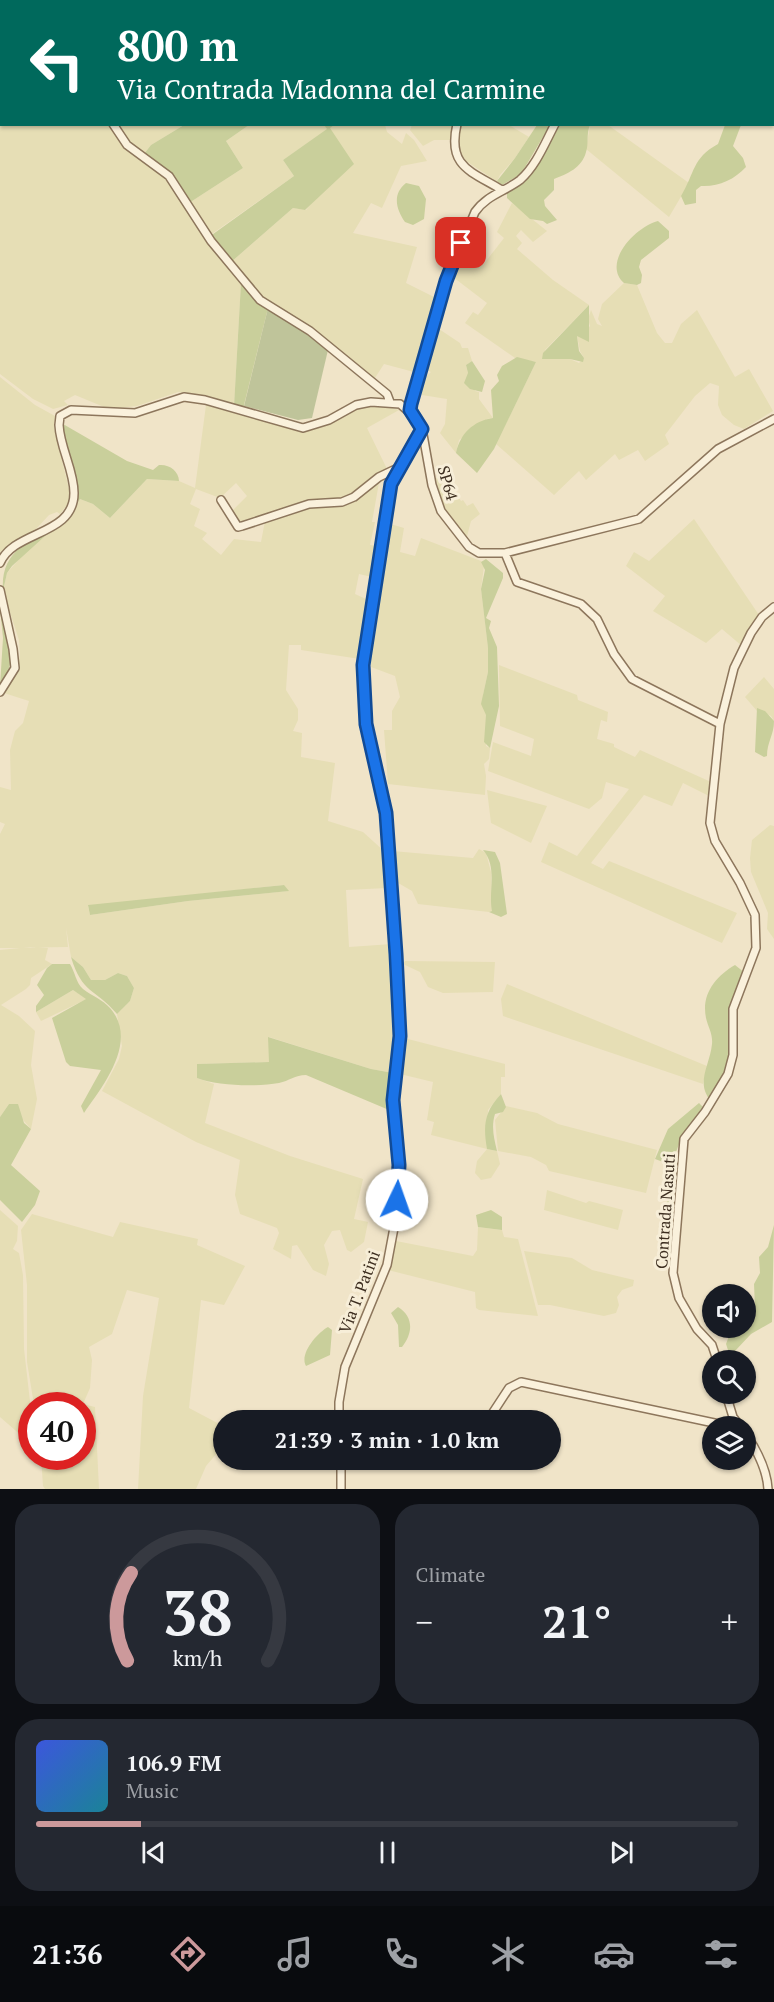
<!DOCTYPE html>
<html lang="en">
<head>
<meta charset="utf-8">
<style>
  :root { --surface:#171b24; --page:#242831; --text:#f1f3f6; --muted:#9ea1a6; --line:#363941; --accent:#cc999b }
  body { margin:0; font-family:"PT Serif",serif; background:var(--page); color:var(--text); height:100vh; display:flex; flex-direction:column; font-size:22px; white-space:nowrap }
  * { box-sizing:border-box; margin:0 }
  p { font-size:20px; color:var(--muted) }
  .icon { flex:none; width:33px; height:33px; fill:none; stroke:currentColor; stroke-width:2; stroke-linecap:round; stroke-linejoin:round }
  .map { position:relative; height:1489px; overflow:hidden }
  .sheet { display:flex; flex-direction:column; gap:15px; padding:15px; background:#0d0f14; flex:1 }
  .sheet>* { flex:none }
  .guide { position:absolute; left:0px; top:0px; width:774px; height:126px; box-shadow:0 2px 4px #0004; background:#00695c; color:#fff; overflow:hidden }
  .controls { position:absolute; left:702px; top:1284px; display:grid; gap:12px }
  .controls a { display:grid; place-items:center; width:54px; height:54px; border-radius:50%; background:var(--surface); box-shadow:0 2px 4px #0004; font-size:30px }
  .speed { position:absolute; left:18px; top:1392px; display:flex; gap:12px; font-size:30px; font-weight:700; text-align:center }
  .speed>* { display:grid; place-content:center; width:78px; height:78px; border-radius:50%; background:var(--surface); box-shadow:0 2px 4px #0004; line-height:1 }
  .speed .limit { border:9px solid #d22; background:#fff; color:#111 }
  .pin { position:absolute; display:grid; place-items:center; width:51px; height:51px; color:#fff; margin:-26px; border-radius:12px; box-shadow:0 3px 9px #0006 }
  .me { position:absolute; width:66px; margin:-33px; rotate:3deg; stroke-linejoin:round; filter:drop-shadow(0 0 4px #0008) }
  .turn { display:flex; align-items:center; gap:21px; height:126px; padding:0 18px; font-size:27px }
  .turn .icon { width:78px; height:78px; stroke-width:2.5 }
  .turn b { display:block; font-size:42px; line-height:51px }
  .big { font-size:45px; font-weight:800; line-height:1.1 }
  .sheet .tile { flex:1; display:flex; flex-direction:column; justify-content:center; gap:9px; min-width:0; padding:0 21px; border-radius:24px; background:var(--page) }
  .sheet .dial { align-items:center; gap:0 }
  .dial svg { height:156px; overflow:visible; fill:none; stroke:var(--line); stroke-width:7; stroke-linecap:round; text-anchor:middle }
  .dial text { fill:var(--text); stroke:none }
  .song { display:flex; align-items:center; gap:18px }
  .cover { width:72px; height:72px; border-radius:9px; background:linear-gradient(135deg,hsl(230 70% 55%),hsl(190 70% 35%)) }
  .played { height:6px; border-radius:3px; background:linear-gradient(90deg,var(--accent) 15%,var(--line) 15%) }
  .keys { display:flex; justify-content:space-around; direction:ltr }
  .heat { display:flex; justify-content:space-between; align-items:center; font-size:33px; direction:ltr }
  .sheet .tiles { flex:1; display:grid; gap:15px; grid-template-columns:1fr 1fr }
  .tile:last-child { grid-column:span 2 }
  .trip { position:absolute; left:213px; top:1410px; width:348px; height:60px; border-radius:30px; background:var(--surface); box-shadow:0 2px 4px #0004; font-weight:800; line-height:60px; text-align:center }
  .tabs { display:flex; height:96px; justify-content:space-around; align-items:center; background:#090b0e; color:var(--muted) }
  .tabs .icon { width:42px; height:42px }
  .tabs .on { color:var(--accent) }
  .tabs b { font-size:27px; color:var(--text) }
  .map>svg:first-child { display:block }
  .farmland { fill:#e6deb5; fill-rule:evenodd }
  .green { fill:#c9cf9b }
  .cemetery { fill:#bfc49a }
  .lines { fill:none; stroke-linecap:round; stroke-linejoin:round }
  .minor-casing { stroke:#8d765c; stroke-width:10 }
  .minor { stroke:#faf1dc; stroke-width:7 }
  .route-casing { stroke:#114b97; stroke-width:15 }
  .route { stroke:#1a73e8; stroke-width:10 }
  .labels { text-anchor:middle; stroke-width:6; stroke-linejoin:round; paint-order:stroke }
  .street-label { font-size:16px; fill:#3d2e20; stroke:#f7eed8 }
</style>
</head>
<body>
<div class="map">
<svg width="774" height="1489" viewBox="0 0 774 1489">
  <rect width="100%" height="100%" fill="#f0e4c8"/>
  <path class="farmland" d="M0,43L2,124L111,125L122,141L165,174L217,253L241,283L234,406L195,394L178,392L137,406L109,409L75,395L64,401L68,405L53,409L33,399L0,374Z
    M459,124L509,125L529,137L515,158L500,175L497,181L502,185L466,161L460,152L455,140Z
    M115,125H184L151,145L144,154L128,141Z
    M249,125H324L328,129L283,160L294,176L209,236L189,203L243,168L226,141Z
    M334,125H385L387,132L402,144L406,133L414,140L427,161L401,166L382,208L371,203L353,233L417,247L406,283L436,298L414,372L384,364L373,381L318,333L254,292L230,263L293,208L306,210L311,204L329,128Z
    M412,125H455L450,140H434L423,146L410,130Z
    M590,125H608L689,183L669,217L586,149Z
    M512,203L547,231L533,242L521,230L516,236L522,243L517,249L553,280L589,305L545,350L547,359H570L579,363L584,358L580,351L577,336H581L590,326L588,319L591,310L597,324L602,326L598,319L602,304L624,283L637,285L657,333L665,343H672L681,324L697,310L735,377L749,369L773,411L744,429L734,425L722,415L718,405L719,386L710,383L695,396L665,435L669,444L645,461L638,450L619,460L615,454L586,480L579,471L554,495L496,444L536,362L515,358L465,323L473,312L478,315L487,303L453,277L460,254L483,265L504,238L497,232Z
    M436,327L460,343L462,348H468L472,361L466,365L468,373L475,391L479,392V399L493,418L487,419L459,440L456,453L440,433L445,424L447,399L422,395V380L431,372L424,369Z
    M0,377L35,405L55,416L54,428L70,493L68,504L60,514L57,512L49,515L36,529L0,552Z
    M206,405L298,431L324,426L357,408L369,405H385L399,410L367,428L388,471L350,498L337,502L317,501L239,525L231,512L247,496L236,483L220,498L196,489L190,504L200,509L194,526L207,533L202,539L221,555L234,539L261,542L265,521L315,505L345,503L358,497L380,477L372,522H375L370,545L377,546L372,577L359,574L355,594L368,600L360,659L301,650V645H289L286,690L298,709V720L293,731L302,733L301,757L335,763L328,821L363,832L385,852L387,888L346,890L349,947L392,944L397,1031L393,1073L371,1069L269,1037V1062L197,1064V1078L214,1084L205,1123L290,1156L363,1179L354,1219L368,1222L364,1242L351,1252L347,1250L340,1230L332,1231L324,1245L329,1264L326,1276L313,1270L297,1245L292,1246L291,1259L273,1249L279,1233L277,1228L240,1214L235,1195L240,1160L196,1142L102,1091L119,1059L122,1046L117,1014L130,1001L134,988L127,976L118,973L105,980H91L83,967L71,957L66,928L68,947L0,948V834L5,824L0,822V787L11,790L10,750L15,731L23,723L29,701L4,693L18,671L20,654L19,640L3,591L7,573L28,549L65,520L80,499L93,504L110,518L147,479L179,481L195,488ZM283,885L288,891L188,901L90,915L88,906Z
    M436,478L449,482L461,501L463,500L467,506L473,503L480,514L471,521L466,540L452,522L440,500Z
    M694,519L759,615L742,646L722,629L706,643L653,611L665,596L626,566L634,552L649,561Z
    M387,523L404,528L400,552L415,556L421,538L481,561L484,566L481,589L488,648V672L483,695L486,715V746L490,748L489,759L484,764L486,776L485,795L388,784L384,730H392V711L400,697L395,676L371,667L370,654Z
    M499,665L577,695L578,700L608,712L607,722L601,720L597,739L614,744V747L635,757L640,750L711,782L709,796L683,783L672,806L644,795L591,863L603,869L609,861L737,913L722,943L541,862L549,842L577,856L629,789L606,782L602,798L589,809L488,771L493,742L531,756L534,739L500,726Z
    M764,677L774,689V721L771,716L757,709V711L745,697Z
    M487,790L547,806L531,843L491,823Z
    M770,825L774,826V939L767,929L768,913L751,872L750,858L752,840Z
    M479,849L486,853L491,872L492,911L489,912L418,904L412,891L393,880L392,851L473,858Z
    M30,947L48,948L45,960L52,964L31,978L30,985L26,989L1,1005L19,1016L35,1031L31,1065L37,1099L31,1129L9,1104L0,1117V950Z
    M405,961L495,962L493,992L443,993L428,987L420,972L403,964Z
    M507,984L707,1066L703,1084L503,1016L501,999Z
    M73,990L87,999L41,1021L36,1012Z
    M404,1038L505,1064V1077H501V1094L488,1110L487,1149L497,1151L500,1164L491,1178L481,1180L475,1173L477,1161L487,1149L431,1135L434,1122L427,1120L433,1082L400,1074Z
    M506,1106L537,1113L558,1124L657,1150L646,1193L549,1171L546,1165L531,1157L498,1151L495,1120Z
    M547,1190L586,1203L589,1201L623,1210L618,1230L544,1210Z
    M0,1210L18,1226L17,1241L13,1249L19,1253L23,1275L24,1349L31,1410V1444L0,1417Z
    M32,1214L113,1237L120,1222L198,1239L197,1245L245,1266L224,1305L201,1300L189,1408L223,1426L224,1445L206,1466L196,1489H138L143,1396L159,1298L127,1290L112,1334L89,1347L92,1360L90,1388L83,1404L95,1407L99,1489H45L43,1486L41,1457L82,1456V1406L34,1405L27,1362V1285L21,1230Z
    M478,1227L502,1230L504,1237L518,1239L538,1316L479,1310L476,1308L475,1292L388,1270L396,1241L473,1256L477,1250Z
    M524,1251L572,1258L592,1270L634,1280L633,1286L622,1290L617,1297L619,1305L616,1313L604,1316L550,1305H538Z"/>
  <path class="green" d="M184,125H249L226,141L243,168L189,203L168,172L144,154L151,145Z
    M324,125H334L330,128L354,164L305,210L293,208L230,263L209,237L294,176L283,160L327,129Z
    M537,125H550L521,174L502,185L497,181L515,158Z
    M560,125H590C586,134 589,144 586,152C582,168 567,174 554,179V190L544,200L545,206L557,220L547,224L543,221L530,219L507,198V193L539,162Z
    M725,125H741L733,146L743,158L746,167C734,180 718,187 701,186L696,190V203L685,205L681,196C695,173 692,158 718,144Z
    M406,183L419,186L426,199L424,219L413,225L405,222C396,209 392,194 406,183Z
    M658,221L669,231V238L641,260L639,267L642,275L641,283L637,285L624,283C601,262 637,226 658,221Z
    M241,283L268,308L243,409L234,406Z
    M589,305V342L577,336L579,351L584,358L583,362L570,359H542L543,353Z
    M517,357L536,362L494,449L477,473L456,453C460,434 473,421 493,418L491,390L499,381L497,375L502,366Z
    M472,361L485,381L482,392L470,389L464,383L468,373L466,365Z
    M63,424L127,461L153,470L159,465C169,464 179,471 179,481L147,479L110,518L93,504L80,499L77,503C78,477 59,450 63,424Z
    M56,526L12,566L7,573L3,591C0,552 28,541 56,526Z
    M486,559L503,573V578L486,618L491,621L489,628L497,647L499,706L490,748L484,742L486,715L481,704L488,672V648L481,589L485,570L481,562Z
    M0,608C9,636 19,661 0,686L3,638Z
    M757,708L765,711L774,721C774,735 767,742 767,756L764,757L755,752Z
    M483,850L495,852L500,863L507,914L501,917L489,912L492,911C488,891 498,867 483,850Z
    M284,885L289,891L188,901L90,915L88,905Z
    M71,957L83,967L91,980H105L118,973L127,976L134,988L130,1001L117,1014C95,988 82,994 71,957Z
    M52,964H70C75,972 76,983 83,989C92,996 102,999 110,1008C139,1041 103,1086 84,1113L81,1106L101,1070L70,1066L66,1062L52,1018L86,999L73,990L36,1012V1006L44,995L37,985L47,968Z
    M735,965L745,973L732,1003V1049L725,1073L711,1101C695,1083 710,1065 712,1044C713,1034 708,1027 706,1018C701,994 716,976 735,965Z
    M268,1037L371,1069L393,1073L389,1110L306,1075C295,1075 289,1081 279,1083C257,1087 217,1086 197,1078V1064L269,1062Z
    M501,1094L506,1107L503,1112L495,1114C491,1127 494,1138 497,1151L487,1149C483,1126 484,1112 501,1094Z
    M699,1103L705,1109L679,1144L673,1160L666,1163L655,1159L668,1129Z
    M9,1104H18L24,1123L31,1129L11,1165L40,1191L35,1205L22,1222L0,1200V1117Z
    M672,1199L678,1201L673,1243L660,1237C661,1224 658,1203 672,1199Z
    M491,1210L502,1217V1230L478,1227L476,1215Z
    M774,1225L772,1322L751,1334L735,1351L728,1350L726,1344L732,1328H746V1313L755,1307L754,1284L760,1273L759,1257L768,1247Z
    M398,1307C414,1317 413,1333 402,1347H399L398,1325L391,1313Z
    M328,1327L332,1330L330,1355L306,1366C299,1354 317,1333 328,1327Z"/>
  <path class="cemetery" d="M268,308L315,338L328,350L312,418L298,420L244,406Z"/>
  <g class="lines">
    <defs>
      <path id="minor" d="M112,0L114,2
        M452,0V2
        M612,2L613,0
        M113,124L127,145L169,176L211,241L260,300L310,331L387,394L390,402
        M457,124C447,167 471,171 502,190
        M410,410L446,281L475,212C487,195 504,192 520,180C536,166 545,143 555,124
        M221,500L238,527L242,526L309,504L342,502L354,497L379,477L400,467
        M505,553L517,582L581,604L597,619L614,654L632,679L720,724
        M0,563C14,530 74,536 74,493C74,470 60,448 59,425L60,416L71,410L135,413L184,397L205,400L303,428L329,420L356,405L371,402L400,404L417,419L422,429L432,485L441,511L469,547L479,553H505L639,519L718,449L774,419
        M0,590L13,649L15,668L0,692
        M717,1360L712,1345L697,1329L679,1298L673,1273L684,1139L705,1112L728,1074L733,1055V1009L756,948L755,915L740,883L715,841L710,823L720,724L734,668L751,633L762,617L774,607
        M726,1394L733,1417L740,1426
        M339,1420V1402L345,1367L387,1265L396,1217L399,1165L393,1100L400,1036L391,876L386,812L363,703V665L391,484L422,429
        M488,1420L509,1388L521,1382L719,1424L739,1425
        M746,1434C756,1449 767,1470 768,1489
        M341,1460V1489
        M448,1460L468,1465L475,1460"/>
    </defs>
    <use href="#minor" class="minor-casing"/>
    <use href="#minor" class="minor"/>
  </g>
  <g class="lines">
    <defs>
      <path id="route" d="M397,1200L399,1165L393,1100L400,1036L396,954L386,813L366,724L363,665L391,484L422,429L410,410L411,404L446,281L461,243"/>
    </defs>
    <use href="#route" class="route-casing"/>
    <use href="#route" class="route"/>
  </g>
  <g class="labels">
    <g class="street-label">
      <text transform="translate(448 483) rotate(74)" y="6">SP64</text>
      <text transform="translate(665 1211) rotate(-86)" y="6">Contrada Nasuti</text>
      <text transform="translate(359 1292) rotate(-69)" y="6">Via T. Patini</text>
    </g>
  </g>
</svg>
<div class="controls">
<a><svg class="icon" aria-label="sound" viewBox="0 0 24 24"><path d="M4 9h4l5-4v14l-5-4H4zM17 9q2 3 0 6"/></svg></a>
<a><svg class="icon" aria-label="search" viewBox="0 0 24 24"><circle cx="10" cy="10" r="6"/><path d="M15 15l6 6"/></svg></a>
<a><svg class="icon" aria-label="layers" viewBox="0 0 24 24"><path d="M12 4l9 5-9 5-9-5zM3 14l9 5 9-5"/></svg></a>
</div>
<div class="speed"><div class="limit">40</div></div>
<div class="pin" style="left:461px;top:243px;background:#d93025"><svg class="icon" aria-label="arrive" viewBox="0 0 24 24"><path d="M6 21V4h12l-3 4 3 4H6"/></svg></div>
<svg class="me" style="left:397px;top:1200px" viewBox="-20 -20 40 40"><circle r="19" fill="#fff"/><path d="M0-13L10 11 0 6-10 11z" fill="#1a73e8"/></svg>
<div class="trip">21:39 · 3 min · 1.0 km</div>
<div class="guide">
<div class="turn"><svg class="icon" aria-label="left" viewBox="0 0 24 24"><path d="M17 20v-9H6M10 6l-5 5 5 5"/></svg><div><b>800 m</b>Via Contrada Madonna del Carmine</div></div>
</div>
</div>
<section class="sheet">
<div class="tiles">
<div class="tile dial"><svg viewBox="0 0 100 80">
<path d="M14 69A42 42 0 1 1 86 69"/>
<path d="M14 69A42 42 0 0 1 16 24" stroke="#cc999b"/>
<text x="50" y="56" font-size="32" font-weight="700">38</text>
<text x="50" y="72" font-size="11">km/h</text>
</svg></div>
<div class="tile"><p>Climate</p>
<div class="heat"><a>−</a><b class="big">21°</b><a>+</a></div>
</div>
<div class="tile">
<div class="song"><i class="cover"></i><div><b>106.9 FM</b><p>Music</p></div></div>
<div class="played"></div>
<div class="keys"><svg class="icon" aria-label="previous" viewBox="0 0 24 24"><path d="M18 5L8 12l10 7zM5 5v14"/></svg><svg class="icon" aria-label="pause" viewBox="0 0 24 24"><path d="M8 5v14M16 5v14"/></svg><svg class="icon" aria-label="next" viewBox="0 0 24 24"><path d="M6 5l10 7-10 7zM19 5v14"/></svg></div>
</div>
</div>
</section>
<nav class="tabs">
<b>21:36</b>
<svg class="icon on" aria-label="directions" viewBox="0 0 24 24"><path d="M12 3l9 9-9 9-9-9zM9 14v-3h6M13 9l2 2-2 2"/></svg>
<svg class="icon" aria-label="music" viewBox="0 0 24 24"><path d="M9 18V5l10-2v13"/><circle cx="6" cy="18" r="3"/><circle cx="16" cy="16" r="3"/></svg>
<svg class="icon" aria-label="phone" viewBox="0 0 24 24"><path d="M5 4h4l2 5-3 2q2 4 5 5l2-3 5 2v4C11 20 4 13 5 4z"/></svg>
<svg class="icon" aria-label="climate" viewBox="0 0 24 24"><path d="M12 3v18M4 7l16 10M4 17L20 7"/></svg>
<svg class="icon" aria-label="car" viewBox="0 0 24 24"><path d="M5 17H2v-5l4-1 3-4h7l3 4 3 1v5h-3M9 17h6M6 11h13"/><circle cx="7" cy="17" r="2"/><circle cx="17" cy="17" r="2"/></svg>
<svg class="icon" aria-label="filters" viewBox="0 0 24 24"><path d="M4 7h16M4 17h16"/><circle cx="9" cy="7" r="2"/><circle cx="15" cy="17" r="2"/></svg>
</nav>
</body>
</html>
